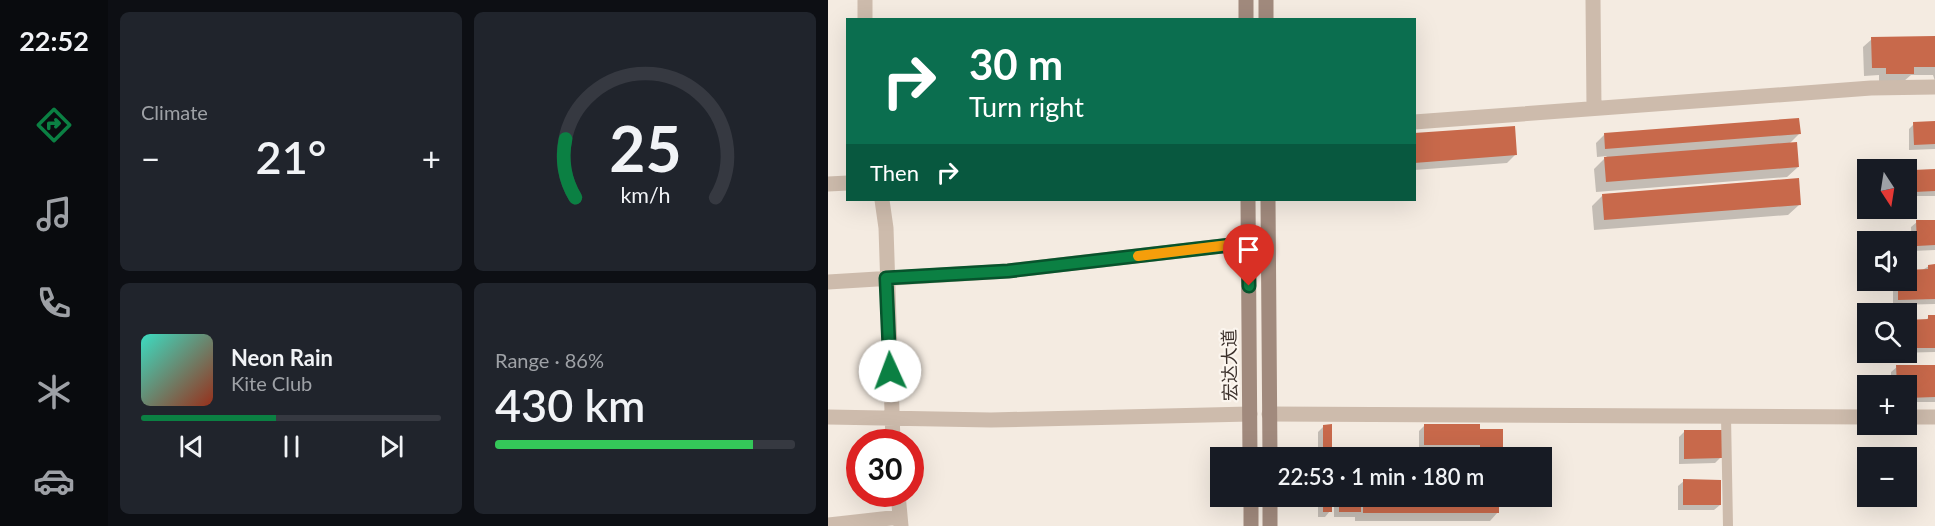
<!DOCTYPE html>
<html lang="en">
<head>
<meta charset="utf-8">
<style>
  :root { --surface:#171b24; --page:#20242c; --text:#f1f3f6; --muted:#9ea1a6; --line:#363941; --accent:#0b8043 }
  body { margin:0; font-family:Lato,"Noto Sans SC",sans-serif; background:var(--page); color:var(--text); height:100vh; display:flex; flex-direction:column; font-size:22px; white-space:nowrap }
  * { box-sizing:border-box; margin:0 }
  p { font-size:20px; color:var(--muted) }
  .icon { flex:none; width:33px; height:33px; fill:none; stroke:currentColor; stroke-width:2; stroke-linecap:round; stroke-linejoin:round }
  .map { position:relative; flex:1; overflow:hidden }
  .details { display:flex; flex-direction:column; gap:12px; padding:12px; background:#0d0f14; width:720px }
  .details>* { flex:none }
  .hud { position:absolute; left:18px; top:18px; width:570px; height:183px; border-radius:0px; box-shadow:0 6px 24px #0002; background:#0b6e4f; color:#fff; overflow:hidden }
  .needle { width:39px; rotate:168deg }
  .buttons { position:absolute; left:1029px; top:159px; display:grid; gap:12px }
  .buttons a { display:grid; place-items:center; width:60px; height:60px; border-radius:0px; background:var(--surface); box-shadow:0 6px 24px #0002; font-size:30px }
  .speed { position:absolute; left:18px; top:429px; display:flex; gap:12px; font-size:30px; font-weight:700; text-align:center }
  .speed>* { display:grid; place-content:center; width:78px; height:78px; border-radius:50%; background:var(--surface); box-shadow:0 6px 24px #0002; line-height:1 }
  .speed .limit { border:9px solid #d22; background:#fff; color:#111 }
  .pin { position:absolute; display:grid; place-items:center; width:51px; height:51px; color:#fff; margin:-62px -26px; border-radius:50% 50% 50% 0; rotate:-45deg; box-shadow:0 0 6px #0007 }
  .pin .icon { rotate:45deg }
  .me { position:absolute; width:66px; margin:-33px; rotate:358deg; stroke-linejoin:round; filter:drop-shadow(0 0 4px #0008) }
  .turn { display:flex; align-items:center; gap:21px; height:126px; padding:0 24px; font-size:27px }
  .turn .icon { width:78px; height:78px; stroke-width:2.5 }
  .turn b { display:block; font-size:42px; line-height:51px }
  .then { display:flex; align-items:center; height:57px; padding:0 24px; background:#0003; gap:12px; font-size:22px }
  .big { font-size:45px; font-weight:600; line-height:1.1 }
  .details .tile { flex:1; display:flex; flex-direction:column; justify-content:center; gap:9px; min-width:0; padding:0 21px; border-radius:9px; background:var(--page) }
  .details .dial { align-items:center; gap:0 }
  .dial svg { height:156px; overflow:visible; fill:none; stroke:var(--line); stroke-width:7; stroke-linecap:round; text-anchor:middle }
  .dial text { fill:var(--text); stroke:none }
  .song { display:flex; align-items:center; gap:18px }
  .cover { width:72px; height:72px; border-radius:9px; background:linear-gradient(135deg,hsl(170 70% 55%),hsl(10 70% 35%)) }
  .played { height:6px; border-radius:3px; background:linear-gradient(90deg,var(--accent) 45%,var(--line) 45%) }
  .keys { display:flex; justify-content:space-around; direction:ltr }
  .heat { display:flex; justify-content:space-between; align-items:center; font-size:33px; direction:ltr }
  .charge { height:9px; border-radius:4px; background:linear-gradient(90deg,#34c759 86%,var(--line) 0) }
  .details .tiles { flex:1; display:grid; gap:12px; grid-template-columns:repeat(2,1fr) }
  .trip { position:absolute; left:382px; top:447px; width:342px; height:60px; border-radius:0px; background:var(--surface); box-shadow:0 6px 24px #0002; font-weight:600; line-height:60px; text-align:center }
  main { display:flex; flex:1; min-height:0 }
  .dock { display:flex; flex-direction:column; width:108px; justify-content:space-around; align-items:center; background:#090b0e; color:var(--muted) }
  .dock .icon { width:42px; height:42px }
  .dock .current { color:var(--accent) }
  .dock b { font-size:27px; color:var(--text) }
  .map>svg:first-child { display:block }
  .shadow { fill:#0003 }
  .building { fill:#c8694b }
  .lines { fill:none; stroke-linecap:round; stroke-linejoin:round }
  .lane { stroke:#cdbbac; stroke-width:10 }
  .street { stroke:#cdbbac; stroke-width:15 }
  .secondary { stroke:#a18a7d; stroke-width:15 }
  .route-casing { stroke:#07532c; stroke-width:15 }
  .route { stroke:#0b8043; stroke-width:10 }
  .slow { stroke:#f59e0b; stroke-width:10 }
  .labels { text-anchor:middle; stroke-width:4.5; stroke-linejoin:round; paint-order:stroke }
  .street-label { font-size:18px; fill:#3b302b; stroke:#fbf5ee }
</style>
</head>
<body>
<main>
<nav class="dock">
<b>22:52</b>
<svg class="icon current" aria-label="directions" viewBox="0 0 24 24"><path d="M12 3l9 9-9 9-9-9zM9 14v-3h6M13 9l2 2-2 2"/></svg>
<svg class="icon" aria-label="music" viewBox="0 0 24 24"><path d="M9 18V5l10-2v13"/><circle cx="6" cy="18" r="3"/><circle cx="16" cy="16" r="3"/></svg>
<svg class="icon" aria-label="phone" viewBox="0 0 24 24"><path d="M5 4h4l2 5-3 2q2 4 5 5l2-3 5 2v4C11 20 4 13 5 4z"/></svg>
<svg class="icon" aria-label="climate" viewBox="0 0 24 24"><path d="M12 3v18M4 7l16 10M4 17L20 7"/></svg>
<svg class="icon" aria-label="car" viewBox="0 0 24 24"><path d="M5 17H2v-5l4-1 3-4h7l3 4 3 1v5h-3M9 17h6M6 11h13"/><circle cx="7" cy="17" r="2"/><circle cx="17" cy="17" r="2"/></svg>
</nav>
<section class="details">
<div class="tiles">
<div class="tile"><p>Climate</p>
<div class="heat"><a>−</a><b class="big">21°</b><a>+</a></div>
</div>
<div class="tile dial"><svg viewBox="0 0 100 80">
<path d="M14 69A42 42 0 1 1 86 69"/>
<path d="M14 69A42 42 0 0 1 9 39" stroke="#0b8043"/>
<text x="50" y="56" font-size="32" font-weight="700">25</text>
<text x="50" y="72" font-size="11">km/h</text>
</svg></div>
<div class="tile">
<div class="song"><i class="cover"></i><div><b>Neon Rain</b><p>Kite Club</p></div></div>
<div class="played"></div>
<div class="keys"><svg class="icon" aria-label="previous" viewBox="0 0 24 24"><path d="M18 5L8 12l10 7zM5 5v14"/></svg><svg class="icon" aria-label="pause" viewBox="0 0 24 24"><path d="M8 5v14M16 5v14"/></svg><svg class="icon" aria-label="next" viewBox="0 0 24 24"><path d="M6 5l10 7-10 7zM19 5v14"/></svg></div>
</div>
<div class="tile"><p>Range · 86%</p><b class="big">430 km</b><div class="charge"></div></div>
</div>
</section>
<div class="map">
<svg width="1107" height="526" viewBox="0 0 1107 526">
  <rect width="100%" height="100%" fill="#f4ebe1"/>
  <path class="shadow" d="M1107,38V81L1105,75H1083L1076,81L1051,82V75L1036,76L1035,47L1044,39Z
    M1107,123V149L1081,150V129L1086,124Z
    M777,134H971L961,144L970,167L959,177L768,192L766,169L779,156L769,157L768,143Z
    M586,135L687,155L679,163L586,170Z
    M1086,171H1107V196H1081L1080,177Z
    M775,195L971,205L960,215L766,230L764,206Z
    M1089,222H1107V250L1084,251L1083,227Z
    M1101,266H1107V304L1065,305V280H1078Z
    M1101,317H1107V352L1065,353L1078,352V321H1097Z
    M1107,366V402H1078V386H1063V372L1069,367Z
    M597,425L651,430L673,458H647V450H591V431Z
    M496,426L503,458H490V432Z
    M856,432L892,458L887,463L851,464V437Z
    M856,481L892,505L886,510H850V486Z
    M490,496H503L502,511L497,517H490Z
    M510,496H670V512L662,521H527V517H506V500Z"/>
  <path class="building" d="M1107,36V67H1086V74H1058V68H1044L1043,37Z
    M971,118L973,134L777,149L776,133Z
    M1107,121V144L1086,145L1085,122Z
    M687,126L689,155L586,163V133Z
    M969,142L971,167L778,182L776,157Z
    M1107,169V191L1086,192L1085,170Z
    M971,178L973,205L776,220L774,194Z
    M1088,220H1107V245L1089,246Z
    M1107,264V299L1070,300V280H1078V270L1100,269V265Z
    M1100,315H1107V348H1078V320L1100,319Z
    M1068,365H1107V397L1078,398V386H1069Z
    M504,424V458H495V425Z
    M596,424H652V429H675V458H652V445H596Z
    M856,430H894V458L856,459Z
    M855,479L893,480V505H855Z
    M495,496H504V512H495Z
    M511,496H533V512H511Z
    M535,496H671V513H535Z"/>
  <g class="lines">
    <path class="lane" d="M898,416L900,526"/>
    <path class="street" d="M765,0L766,108
      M37,20V0
      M586,122L1043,88L1107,87
      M0,184L20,183
      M54,200L58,228L65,442
      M0,282L180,271L420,243
      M441,414L1040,417
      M0,417L163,420L422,414
      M1078,417H1107
      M70,494L73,526
      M0,525L72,517"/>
    <path class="secondary" d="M418,0V20
      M438,0V20
      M420,200L422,458
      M440,200L442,458
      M423,496V526
      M442,496V526"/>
  </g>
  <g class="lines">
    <defs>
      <path id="route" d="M62,371L58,278L180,271L420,243L421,286"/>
    </defs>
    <use href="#route" class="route-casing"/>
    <use href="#route" class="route"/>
    <path class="slow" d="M310,256L409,244"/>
  </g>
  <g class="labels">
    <g class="street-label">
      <text transform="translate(402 365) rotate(-91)" y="6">宏达大道</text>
    </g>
  </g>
</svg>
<div class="buttons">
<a><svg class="needle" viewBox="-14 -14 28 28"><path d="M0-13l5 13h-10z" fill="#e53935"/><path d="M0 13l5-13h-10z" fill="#9ea1a6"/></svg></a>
<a><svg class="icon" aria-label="sound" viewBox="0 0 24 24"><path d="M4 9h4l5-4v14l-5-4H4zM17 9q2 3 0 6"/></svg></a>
<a><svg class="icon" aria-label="search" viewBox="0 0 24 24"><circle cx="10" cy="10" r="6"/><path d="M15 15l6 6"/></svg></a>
<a>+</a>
<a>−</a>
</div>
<div class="speed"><div class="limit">30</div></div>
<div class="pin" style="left:421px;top:286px;background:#d93025"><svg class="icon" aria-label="arrive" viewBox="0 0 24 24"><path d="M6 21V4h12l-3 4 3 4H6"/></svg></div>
<svg class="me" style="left:62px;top:371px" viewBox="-20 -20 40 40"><circle r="19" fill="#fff"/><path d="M0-13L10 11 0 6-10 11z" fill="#0b8043"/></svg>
<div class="trip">22:53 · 1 min · 180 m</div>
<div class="hud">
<div class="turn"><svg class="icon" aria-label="right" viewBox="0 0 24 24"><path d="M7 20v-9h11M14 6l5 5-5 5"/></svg><div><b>30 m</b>Turn right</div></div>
<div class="then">Then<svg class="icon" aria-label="right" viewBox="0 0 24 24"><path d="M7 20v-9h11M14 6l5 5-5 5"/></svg></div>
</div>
</div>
</main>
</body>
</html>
